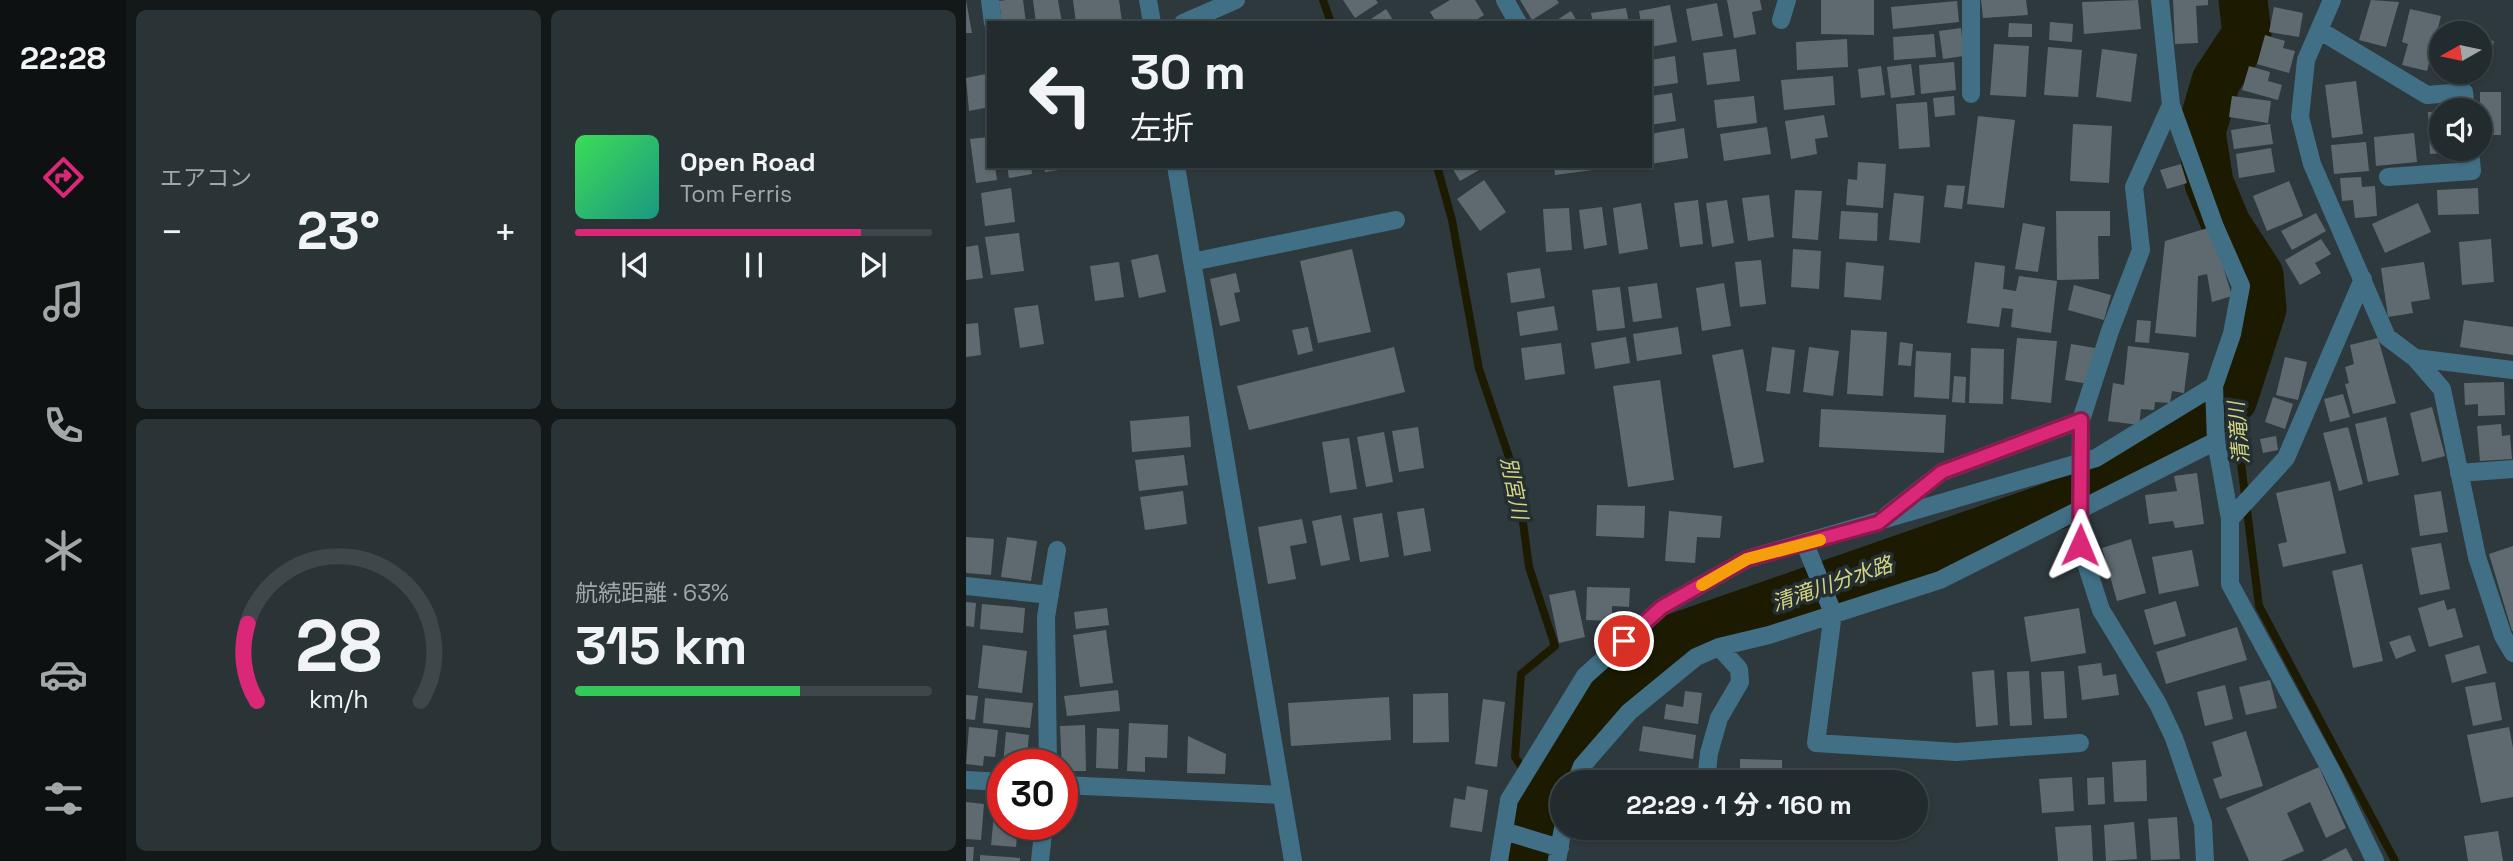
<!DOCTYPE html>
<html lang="ja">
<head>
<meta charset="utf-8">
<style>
  :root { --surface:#222b2e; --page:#2a3336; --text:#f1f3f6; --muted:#a2a7aa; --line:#3f474a; --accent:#db2777 }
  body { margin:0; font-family:"Space Grotesk","Noto Sans JP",sans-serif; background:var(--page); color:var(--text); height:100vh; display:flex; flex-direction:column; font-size:26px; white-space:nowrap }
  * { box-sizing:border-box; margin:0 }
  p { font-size:23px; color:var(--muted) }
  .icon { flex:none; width:38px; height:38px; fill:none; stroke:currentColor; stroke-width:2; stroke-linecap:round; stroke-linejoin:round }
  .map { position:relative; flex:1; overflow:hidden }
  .details { display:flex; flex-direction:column; gap:10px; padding:10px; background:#131819; width:840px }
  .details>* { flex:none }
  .guide { position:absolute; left:21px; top:21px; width:665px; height:147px; border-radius:0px; box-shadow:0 2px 5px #0004,0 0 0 2px var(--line); background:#222b2e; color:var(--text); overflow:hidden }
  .needle { width:46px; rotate:261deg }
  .tools { position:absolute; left:1463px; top:21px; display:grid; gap:14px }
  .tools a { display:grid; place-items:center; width:63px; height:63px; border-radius:50%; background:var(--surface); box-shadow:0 2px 5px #0004,0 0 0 2px var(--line); font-size:35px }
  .speed { position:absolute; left:21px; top:749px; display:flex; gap:14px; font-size:35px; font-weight:700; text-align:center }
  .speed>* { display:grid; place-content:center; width:91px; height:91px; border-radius:50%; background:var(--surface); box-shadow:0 2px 5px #0004,0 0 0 2px var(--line); line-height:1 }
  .speed .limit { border:10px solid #d22; background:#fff; color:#111 }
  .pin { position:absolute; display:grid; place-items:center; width:60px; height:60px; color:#fff; margin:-30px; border:4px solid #fff; border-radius:50%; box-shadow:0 2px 7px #0007 }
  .me { position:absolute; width:77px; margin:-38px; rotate:1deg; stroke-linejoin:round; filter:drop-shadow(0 0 5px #0008) }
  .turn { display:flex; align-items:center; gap:24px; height:147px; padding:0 28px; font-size:32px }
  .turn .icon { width:91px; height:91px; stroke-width:2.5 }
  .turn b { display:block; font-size:49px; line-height:60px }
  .big { font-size:52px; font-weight:700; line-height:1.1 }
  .details .tile { flex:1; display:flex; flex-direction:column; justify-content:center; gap:10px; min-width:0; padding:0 24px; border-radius:10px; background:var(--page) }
  .details .dial { align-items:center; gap:0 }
  .dial svg { height:182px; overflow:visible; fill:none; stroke:var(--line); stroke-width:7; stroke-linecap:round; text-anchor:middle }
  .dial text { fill:var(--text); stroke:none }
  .song { display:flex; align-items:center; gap:21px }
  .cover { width:84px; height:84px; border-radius:10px; background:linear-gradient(135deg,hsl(130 70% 55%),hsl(170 70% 35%)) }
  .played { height:7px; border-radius:4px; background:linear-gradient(90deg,var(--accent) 80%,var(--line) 80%) }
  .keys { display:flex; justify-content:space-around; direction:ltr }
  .heat { display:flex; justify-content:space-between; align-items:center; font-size:38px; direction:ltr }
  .charge { height:10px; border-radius:5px; background:linear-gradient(90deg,#34c759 63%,var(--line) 0) }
  .details .tiles { flex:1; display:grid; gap:10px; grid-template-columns:repeat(2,1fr) }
  .trip { position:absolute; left:584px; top:770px; width:378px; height:70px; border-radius:35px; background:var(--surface); box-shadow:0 2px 5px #0004,0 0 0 2px var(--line); font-weight:700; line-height:70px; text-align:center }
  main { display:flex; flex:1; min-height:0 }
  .menu { display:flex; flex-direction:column; width:126px; justify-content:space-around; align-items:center; background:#0e1112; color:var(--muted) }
  .menu .icon { width:49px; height:49px }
  .menu .active { color:var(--accent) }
  .menu b { font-size:32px; color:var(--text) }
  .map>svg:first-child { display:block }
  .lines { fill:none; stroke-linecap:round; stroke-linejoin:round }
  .stream { stroke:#1c1b01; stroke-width:8 }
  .river { stroke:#1c1b01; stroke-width:49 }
  .building { fill:#5f6a70 }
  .minor { stroke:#417086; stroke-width:18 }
  .minor-bridge { stroke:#417086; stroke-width:18 }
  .route-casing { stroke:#8e194d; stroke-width:18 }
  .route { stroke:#db2777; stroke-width:12 }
  .slow { stroke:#f59e0b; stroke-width:12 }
  .labels { text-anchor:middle; stroke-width:7; stroke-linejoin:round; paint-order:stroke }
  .water-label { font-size:21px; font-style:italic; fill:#d4d581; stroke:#242e33 }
</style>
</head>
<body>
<main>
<nav class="menu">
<b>22:28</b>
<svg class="icon active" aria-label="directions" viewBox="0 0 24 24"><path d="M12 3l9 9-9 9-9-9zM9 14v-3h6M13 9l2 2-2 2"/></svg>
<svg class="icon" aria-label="music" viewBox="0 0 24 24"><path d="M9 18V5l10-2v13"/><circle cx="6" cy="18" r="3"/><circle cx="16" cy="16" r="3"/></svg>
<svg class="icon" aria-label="phone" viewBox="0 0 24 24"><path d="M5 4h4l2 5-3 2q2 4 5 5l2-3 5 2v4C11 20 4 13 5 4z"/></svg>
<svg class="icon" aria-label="climate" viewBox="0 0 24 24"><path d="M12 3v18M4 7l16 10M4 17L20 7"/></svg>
<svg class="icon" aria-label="car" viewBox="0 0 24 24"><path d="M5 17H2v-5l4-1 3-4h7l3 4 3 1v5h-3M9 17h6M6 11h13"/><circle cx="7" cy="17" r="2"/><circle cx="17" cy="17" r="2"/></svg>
<svg class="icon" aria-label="filters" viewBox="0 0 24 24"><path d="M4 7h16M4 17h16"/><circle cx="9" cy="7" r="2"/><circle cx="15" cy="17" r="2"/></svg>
</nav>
<section class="details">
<div class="tiles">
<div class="tile"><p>エアコン</p>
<div class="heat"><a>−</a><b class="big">23°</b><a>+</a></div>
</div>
<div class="tile">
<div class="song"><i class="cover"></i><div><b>Open Road</b><p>Tom Ferris</p></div></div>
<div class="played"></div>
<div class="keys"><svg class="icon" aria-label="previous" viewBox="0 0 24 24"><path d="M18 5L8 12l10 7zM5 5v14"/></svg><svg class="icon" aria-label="pause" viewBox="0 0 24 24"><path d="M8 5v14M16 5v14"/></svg><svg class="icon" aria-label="next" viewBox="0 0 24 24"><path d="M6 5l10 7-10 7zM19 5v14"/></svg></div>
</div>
<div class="tile dial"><svg viewBox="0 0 100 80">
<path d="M14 69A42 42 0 1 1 86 69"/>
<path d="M14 69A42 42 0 0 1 10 35" stroke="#db2777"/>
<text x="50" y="56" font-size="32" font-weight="700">28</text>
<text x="50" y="72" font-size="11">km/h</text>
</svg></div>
<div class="tile"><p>航続距離 · 63%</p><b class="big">315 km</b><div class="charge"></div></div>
</div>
</section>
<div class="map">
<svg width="1547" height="861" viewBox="0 0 1547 861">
  <rect width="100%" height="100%" fill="#2e393e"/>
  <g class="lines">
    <path class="stream" d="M357,0L365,23
      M471,166L486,220L513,369L544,460L553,493L563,567L589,646L555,674L549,757L572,791
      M1267,399L1293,606L1429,861"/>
    <path class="river" d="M556,861L572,791L623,719L679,661L709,638L1091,505L1267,399L1296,309L1293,275L1260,224L1243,183L1235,132L1250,81L1281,34L1277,0"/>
  </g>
  <path class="building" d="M0,0L6,33H0Z
    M40,0H57L60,23H36L33,1Z
    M67,0H92L96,23H70Z
    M107,0H153L156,22L110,23Z
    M377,0H410L412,3L389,18Z
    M484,0H509L518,15L505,23H471L464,12Z
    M554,0H591L593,3L566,20Z
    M761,0H794L796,10L786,12L790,34L768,38Z
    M855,0H908V35L855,34Z
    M1015,0H1060L1062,15L1017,18Z
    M1172,0L1175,29L1118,34L1116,2Z
    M1207,0H1242V5L1230,6L1232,43L1209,44Z
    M1405,0L1433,2L1420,47L1393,40Z
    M991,1L993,22L927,29L925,7Z
    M751,3L757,36L726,41L720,9Z
    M704,5L711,42L684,47V23H675L673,11Z
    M1308,7L1337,13L1333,37L1303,32Z
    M660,8L663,23H627L625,13Z
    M420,9L429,23H399Z
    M1444,9L1475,16L1461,71L1436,65L1442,44L1436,42Z
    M605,11L612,23H586Z
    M1084,22L1107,24L1106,42L1083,40Z
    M1043,23L1066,24V37H1042Z
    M995,28L998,56L977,59L973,31Z
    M968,34L970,57L928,60L927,37Z
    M1299,35L1319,41L1317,48L1329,51L1323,73L1291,64Z
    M1514,38L1528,41L1522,72L1514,70Z
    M881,39L882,67L831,70L830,42Z
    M1028,44L1063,46L1060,97L1024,95Z
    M1082,47L1116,50L1112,97L1078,95Z
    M770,49L774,81L741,85L737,53Z
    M1136,49L1171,54L1165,102L1130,97Z
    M709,56L712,83L684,87V60Z
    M988,62L990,90L955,94L953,65Z
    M945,64L949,95L925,98L921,67Z
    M915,66L919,95L895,98L892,69Z
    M1283,66L1304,72L1302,81L1316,85L1312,100L1276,90Z
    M20,74L23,107L3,111L0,78Z
    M867,76L869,105L818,110L815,80Z
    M1390,81L1397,134L1366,138L1359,85Z
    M1514,92H1535V135H1514Z
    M706,93L710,121L684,125V96Z
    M788,96L791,123L751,128L748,100Z
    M988,96L989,115L969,117L967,98Z
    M1266,96L1305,101L1302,123L1263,117Z
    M961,102L964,147L933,149L930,104Z
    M1462,112H1475V149H1489V153L1464,154Z
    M858,115L862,137L849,139L851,154L825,159L819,121Z
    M1012,116L1049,120L1038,208L1001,204Z
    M1107,124L1146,126L1143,183L1104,181Z
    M1304,124L1307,144L1268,149L1265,130Z
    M801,127L805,154L758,161L754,134Z
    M718,128L722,158L684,164V134Z
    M1448,133L1451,162L1410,166L1408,137Z
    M23,137V166H29L31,180L10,183L4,139Z
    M1400,142L1403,171L1368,174L1365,145Z
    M1305,148L1309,172L1273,178L1270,154Z
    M892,162L920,164L917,208L880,205L882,179L891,180Z
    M1215,164L1221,183L1201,189L1194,170Z
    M41,166H65L66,174L43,178Z
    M78,166H105L106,168L79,172Z
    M485,166H520L494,181Z
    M588,166H633L634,169L589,175Z
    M1395,177L1396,187L1409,186L1411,216L1389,218L1387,200L1376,201L1374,178Z
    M518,180L540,212L514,231L491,199Z
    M1323,181L1337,216L1301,231L1287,196Z
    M981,185L999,186L996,209L978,207Z
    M45,188L49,222L19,226L15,193Z
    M1512,188L1513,214L1472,215L1471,190Z
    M829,190L856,191L852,240L826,238Z
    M928,193L958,196L954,243L923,240Z
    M803,195L808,237L782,241L776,198Z
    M732,200L737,244L714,247L708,203Z
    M761,200L768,243L746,247L740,203Z
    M675,203L682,249L653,254L647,208Z
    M1452,203L1465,232L1419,253L1406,224Z
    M636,207L641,245L618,249L613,210Z
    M603,208L606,250L580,252L577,209Z
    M875,211L912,213L911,241L873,239Z
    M1090,211H1144V236H1132L1133,279L1091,280Z
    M1350,213L1360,231L1326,250L1315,231Z
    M1057,223L1079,227L1072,272L1049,269Z
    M1245,227L1266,296L1246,302L1241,274L1232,276L1230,337L1189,333L1199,241Z
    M53,233L58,271L25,275L19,237Z
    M1355,239L1365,254L1349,263L1355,273L1334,285L1319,260Z
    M1525,239L1528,282L1496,285L1493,242Z
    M12,245L17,278L0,280V247Z
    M386,249L405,332L352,343L334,261Z
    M827,249L855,251L853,289L825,287Z
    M192,254L200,292L173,298L165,260Z
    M795,260L800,304L774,307L769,262Z
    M153,262L158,297L129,301L124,266Z
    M880,262L918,266L915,300L878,297Z
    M1009,262L1039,266L1037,289L1050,291L1053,276L1091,281L1085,333L1045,327L1047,309L1036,308L1033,327L1001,323Z
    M1458,262L1464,299L1445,302L1447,313L1422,317L1415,268Z
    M574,268L579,298L545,303L541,273Z
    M270,273L274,292L268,293L274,321L254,326L244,279Z
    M691,283L696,318L667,322L662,287Z
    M758,283L765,326L736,331L730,288Z
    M1108,285L1145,295L1138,320L1102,310Z
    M654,287L659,328L631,331L626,290Z
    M72,305L78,344L54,348L48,308Z
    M588,306L592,330L554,336L551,312Z
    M1171,320L1185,321L1183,343L1169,342Z
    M1498,320L1547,327V355L1494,347Z
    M12,323L15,355L0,357V324Z
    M342,327L347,351L332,355L326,330Z
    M712,327L716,354L671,361L667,334Z
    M885,330L921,332L917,396L881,394Z
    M660,337L664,363L629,369L625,343Z
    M1051,338L1091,341L1085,403L1045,399Z
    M1412,338L1430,403L1387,414L1379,384L1383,383L1379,367L1388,364L1384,345Z
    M934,342L947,344L945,366L932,365Z
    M595,343L599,374L559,380L555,348Z
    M1105,344L1129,348L1123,384L1099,380Z
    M1162,346L1223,353L1218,393L1206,391L1204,403L1189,402L1188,410L1175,409L1173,425L1142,421L1147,383L1158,385Z
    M428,347L439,392L283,430L271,386Z
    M806,347L829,350L824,394L800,391Z
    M843,347L873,351L867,396L837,392Z
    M1005,348L1038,349L1037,404L1003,403Z
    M777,349L798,462L768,468L746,355Z
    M950,351L985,353L983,399L948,397Z
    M1319,357L1341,362L1332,400L1310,395Z
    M988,376L1000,377L999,403L986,402Z
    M694,380L708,480L662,487L647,386Z
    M1538,382L1539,415L1512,416V404L1499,405L1498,383Z
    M1377,394L1384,417L1364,422L1358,399Z
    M1307,397L1327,404L1319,429L1299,422Z
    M1466,407L1479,456L1456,462L1444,413Z
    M855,409L980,415L978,453L853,447Z
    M223,416L225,447L166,452L164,421Z
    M1420,417L1433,475L1402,482L1389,424Z
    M1535,424L1536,436L1544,435L1546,459L1514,461L1511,426Z
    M452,427L458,468L433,472L426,431Z
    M1382,427L1397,484L1373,491L1357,433Z
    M418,432L427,482L400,487L391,437Z
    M1310,436L1312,450L1297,453L1294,439Z
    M383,438L391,489L364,493L356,442Z
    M218,455L222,485L173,491L169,460Z
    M1231,473L1238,524L1209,528L1207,521L1183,524L1179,495L1211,491L1208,476Z
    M1364,481L1380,553L1317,567L1312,544L1321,542L1310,493Z
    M217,491L221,524L179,530L174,497Z
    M1475,491L1482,532L1454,536L1448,495Z
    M631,505L679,506L678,538L630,536Z
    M458,508L465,551L438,556L431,512Z
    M703,511L756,516L754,538L731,537L729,563L699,561Z
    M416,513L423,557L394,562L387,518Z
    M375,515L384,560L355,566L346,521Z
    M336,519L341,543L324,546L330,579L302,584L292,527Z
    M0,537L28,539L25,575L0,573Z
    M41,537L71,541L65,581L35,577Z
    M1165,539L1180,593L1151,601L1136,548Z
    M1475,543L1484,589L1454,595L1445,548Z
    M1547,546V631H1546L1523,554Z
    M1226,550L1233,586L1193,594L1186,557Z
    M1396,564L1417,661L1387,668L1366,571Z
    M621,587L664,588L663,607L646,606V621L620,620Z
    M609,590L619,637L593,643L583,595Z
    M1478,600L1481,610L1489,608L1497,637L1463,647L1452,608Z
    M1210,601L1220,636L1188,645L1178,610Z
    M0,602L10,603L8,627L0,626Z
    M16,604L59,608L57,633L14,629Z
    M141,608L143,625L110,629L108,612Z
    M1113,608L1120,653L1065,662L1058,617Z
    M1271,627L1281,660L1200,684L1190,652Z
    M140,630L147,683L114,687L107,635Z
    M1444,635L1450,651L1430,659L1423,642Z
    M17,645L61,651L56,693L12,688Z
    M1513,645L1521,673L1486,683L1479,655Z
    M1135,663L1137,676L1150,674L1153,695L1116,700L1112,666Z
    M1028,670L1032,725L1010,727L1006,672Z
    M1063,671L1066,725L1044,726L1041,672Z
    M1098,671L1101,718L1078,719L1075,672Z
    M1304,680L1311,708L1280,715L1273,687Z
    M1529,682L1536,720L1507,726L1499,687Z
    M1259,685L1267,719L1239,726L1231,692Z
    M152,690L154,711L101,716L98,696Z
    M719,691L736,693L732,724L698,719L700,704L717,707Z
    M482,693L483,742L447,743V694Z
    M0,695L12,696L9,720L0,719Z
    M423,697L425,740L325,746L322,703Z
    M19,698L67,703L64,728L17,723Z
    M517,699L539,702L531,767L509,764Z
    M163,723L202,725L201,758L179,757V772L161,771Z
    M119,725L120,771H96L94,726Z
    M677,726L730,735L727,759L673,751Z
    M3,727L32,730L29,757L18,756L17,766L0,764Z
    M1543,727L1547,748V797L1515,803L1501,735Z
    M131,728L153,729L152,769L130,768Z
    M1280,731L1297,786L1254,799L1247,779L1256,776L1246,742Z
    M40,732L63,735L60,765H37Z
    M222,736L260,754L259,774L221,773Z
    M774,759L816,760V782H774Z
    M1180,760L1181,801L1148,802L1146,762Z
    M1353,767L1380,828L1360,838L1344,802L1321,813L1338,851L1315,861H1283L1260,808Z
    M1106,777L1108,811L1076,813L1073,779Z
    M1138,777L1139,804L1122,805L1121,778Z
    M501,786L522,790L516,832L484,827L488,798L499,800Z
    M0,802L18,804L15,840L0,839Z
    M29,804L37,805V824H52L50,847L25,845Z
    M1211,817L1214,859L1185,860L1182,819Z
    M1168,822L1171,859L1140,861L1138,825Z
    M1125,825L1127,861H1092L1089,827Z
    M692,828H716L715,835L691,831Z
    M1532,831L1537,861H1502L1498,836Z
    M0,847H8L7,861H0Z
    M1380,848L1387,861H1355Z
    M14,855L54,858V861H14Z"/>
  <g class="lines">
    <path class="minor" d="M24,0L27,23
      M182,0L186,23
      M539,0L552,23
      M1005,0V94
      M1366,0L1340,60L1334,117L1346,164L1421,337L1449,358L1476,389L1511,557L1537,636L1547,653
      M815,20L821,0
      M217,23L270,0
      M1353,30L1461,95L1498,92L1500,110
      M1205,105L1249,227L1275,286L1266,334L1248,386L1250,441L1264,519
      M210,166L327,861
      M1422,177L1506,171L1504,149
      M226,262L430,220
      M1397,279L1320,458L1264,519V584L1367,774L1409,861
      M1449,358L1547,370
      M1493,473L1547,469
      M921,515L976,472L1115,420L1144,331L1175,250L1168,187L1205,105L1194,0
      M839,544L867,613L850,743L990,752L1114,743
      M1114,545L1135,610L1192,704L1208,738L1237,823L1239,861
      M0,586L84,595
      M82,765L80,617L91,550
      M0,780L37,782
      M610,782L616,766L663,712L730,657L753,647L803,635L974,580L1250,441
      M740,782L743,753L753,718L774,682L773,669L753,647
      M96,785L315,795
      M538,831L594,848
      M74,861L78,824
      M533,861L543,800L619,676L696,607L781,559L1130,458L1248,386
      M591,861L597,828"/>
    <path class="minor-bridge" d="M1114,545L1115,420"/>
  </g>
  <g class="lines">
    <defs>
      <path id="route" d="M658,641L696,607L781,559L912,523L976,472L1115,420L1114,545"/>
    </defs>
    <use href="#route" class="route-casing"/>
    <use href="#route" class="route"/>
    <path class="slow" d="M736,585L781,559L854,540"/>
  </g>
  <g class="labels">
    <g class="water-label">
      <text transform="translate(1273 433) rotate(-95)" y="7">清滝川</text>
      <text transform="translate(548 488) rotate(79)" y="7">別宮川</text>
      <text transform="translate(866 584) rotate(-19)" y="7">清滝川分水路</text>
    </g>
  </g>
</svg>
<div class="tools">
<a><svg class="needle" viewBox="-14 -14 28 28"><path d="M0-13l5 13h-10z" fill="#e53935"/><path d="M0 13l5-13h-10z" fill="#a2a7aa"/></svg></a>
<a><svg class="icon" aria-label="sound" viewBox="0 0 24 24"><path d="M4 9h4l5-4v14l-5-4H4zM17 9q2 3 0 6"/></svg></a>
</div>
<div class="speed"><div class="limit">30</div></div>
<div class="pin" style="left:658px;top:641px;background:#d93025"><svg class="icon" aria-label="arrive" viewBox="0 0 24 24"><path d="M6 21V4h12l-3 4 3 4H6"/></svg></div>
<svg class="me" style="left:1114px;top:545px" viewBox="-20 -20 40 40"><path d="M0-17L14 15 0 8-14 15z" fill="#db2777" stroke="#fff" stroke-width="4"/></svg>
<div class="trip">22:29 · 1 分 · 160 m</div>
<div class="guide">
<div class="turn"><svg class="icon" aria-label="left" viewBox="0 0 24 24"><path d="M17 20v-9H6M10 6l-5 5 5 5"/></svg><div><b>30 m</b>左折</div></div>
</div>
</div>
</main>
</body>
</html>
